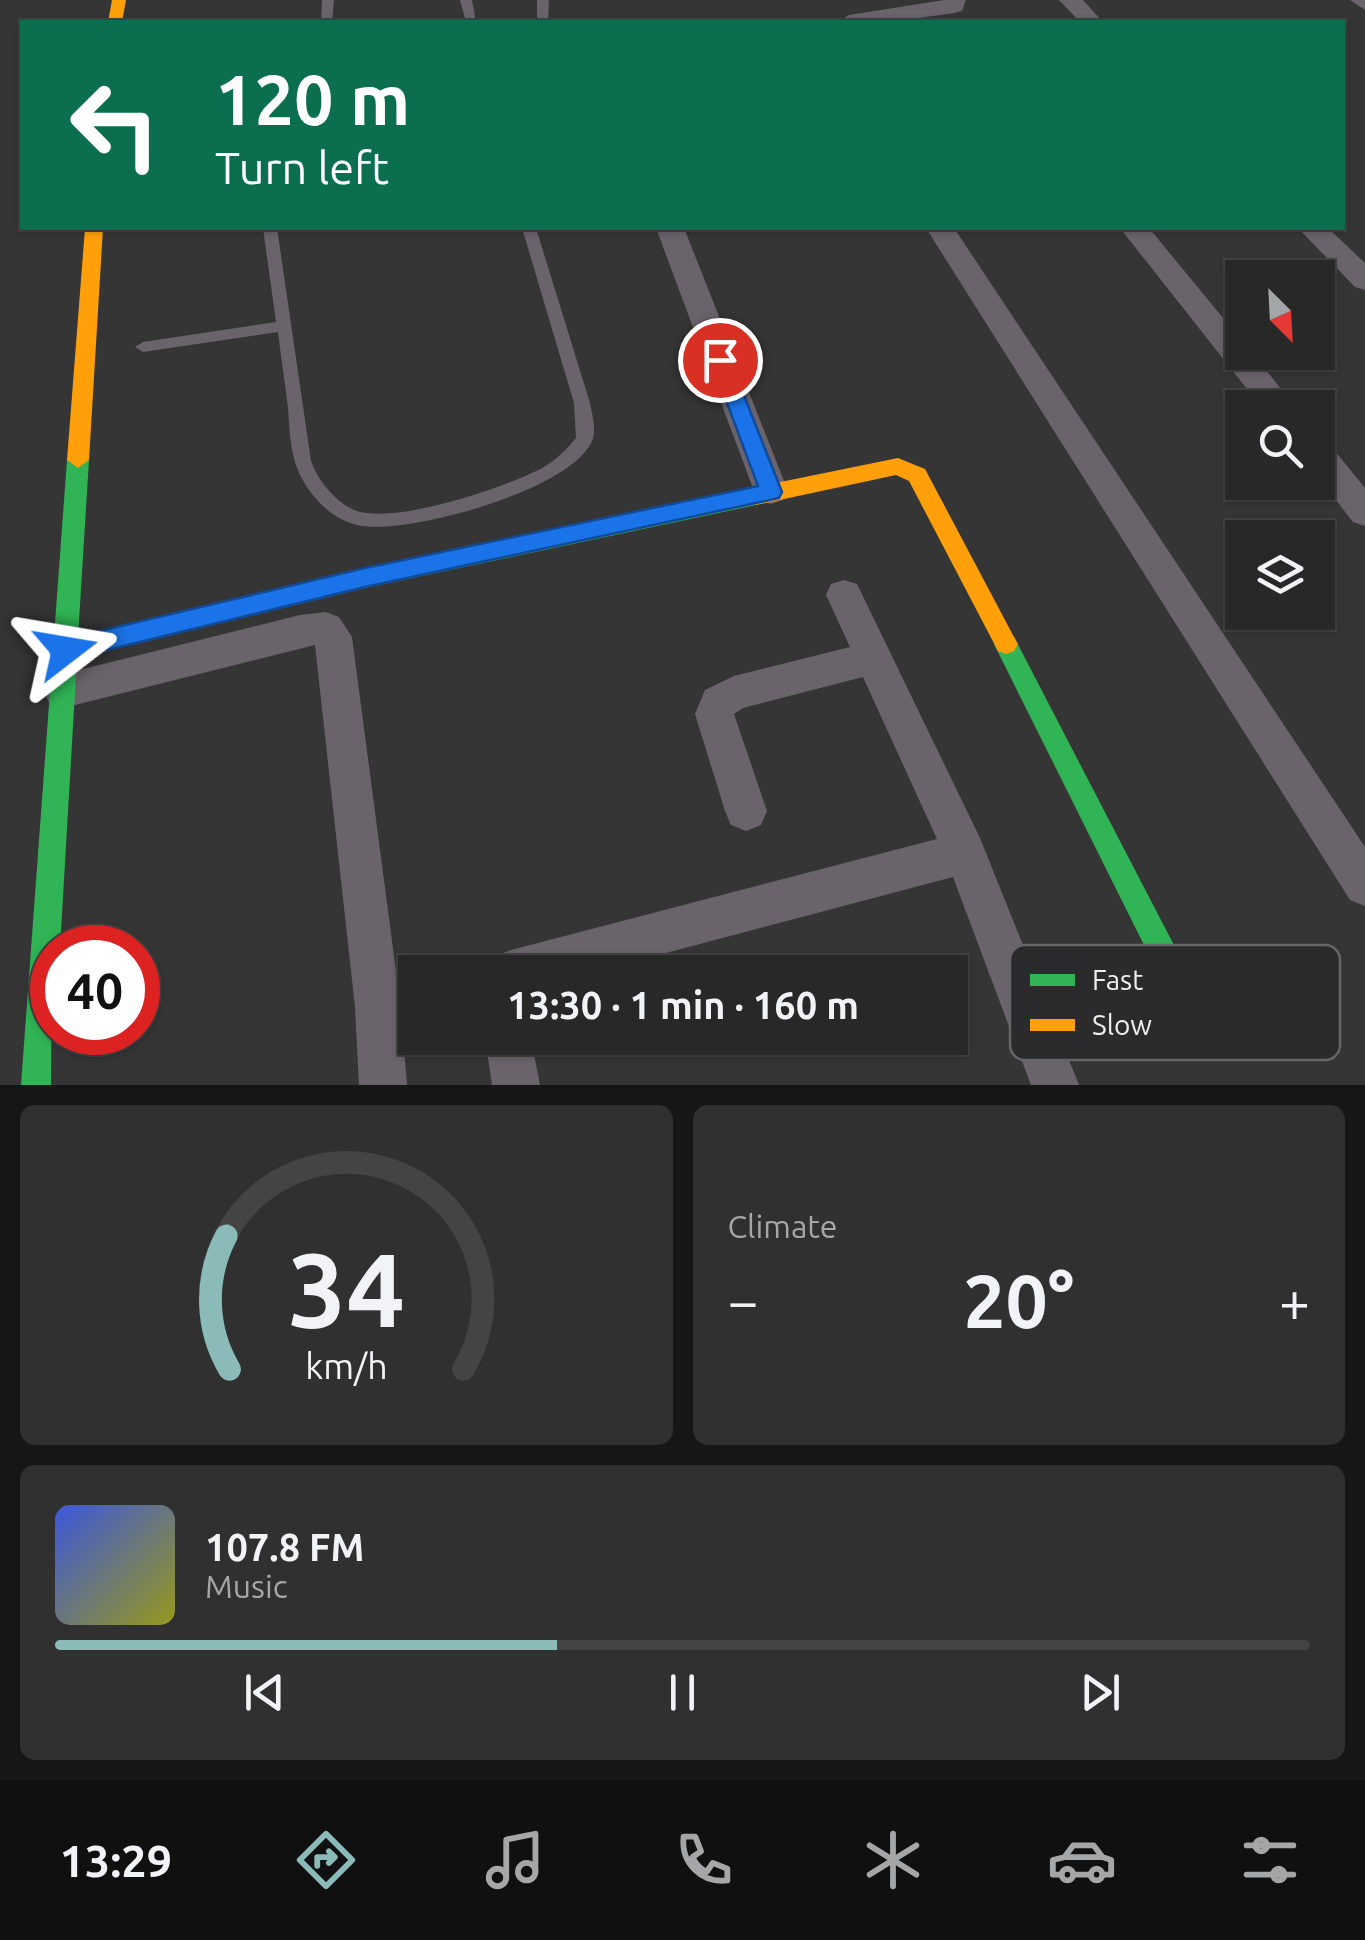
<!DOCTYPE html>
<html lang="en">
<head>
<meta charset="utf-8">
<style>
  :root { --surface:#282828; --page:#303030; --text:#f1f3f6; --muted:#a5a6a8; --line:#444445; --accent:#8bbbb9 }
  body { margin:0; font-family:Ubuntu,sans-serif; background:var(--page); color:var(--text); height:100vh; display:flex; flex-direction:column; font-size:38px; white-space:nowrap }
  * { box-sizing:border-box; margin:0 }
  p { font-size:32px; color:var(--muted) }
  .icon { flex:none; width:55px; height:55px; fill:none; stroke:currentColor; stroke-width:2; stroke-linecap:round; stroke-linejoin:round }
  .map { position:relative; height:1085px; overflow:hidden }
  .panel { display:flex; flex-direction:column; gap:20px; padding:20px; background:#161616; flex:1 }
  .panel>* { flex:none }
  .hud { position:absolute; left:20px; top:20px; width:1325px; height:210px; border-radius:0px; box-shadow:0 2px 8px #0004,0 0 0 2px var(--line); background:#0b6e4f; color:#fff; overflow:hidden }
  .needle { width:65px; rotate:156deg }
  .controls { position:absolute; left:1225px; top:260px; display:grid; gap:20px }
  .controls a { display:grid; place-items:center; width:110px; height:110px; border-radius:0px; background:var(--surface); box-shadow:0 2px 8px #0004,0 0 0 2px var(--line); font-size:50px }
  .speed { position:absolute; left:30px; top:925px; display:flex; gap:20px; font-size:50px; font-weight:700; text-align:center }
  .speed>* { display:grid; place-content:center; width:130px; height:130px; border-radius:50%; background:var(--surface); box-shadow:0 2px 8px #0004,0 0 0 2px var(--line); line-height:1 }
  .speed .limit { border:15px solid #d22; background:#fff; color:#111 }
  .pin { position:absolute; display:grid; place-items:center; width:85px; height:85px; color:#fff; margin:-42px; border:5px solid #fff; border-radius:50%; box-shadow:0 2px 10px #0007 }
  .me { position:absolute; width:110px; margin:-55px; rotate:76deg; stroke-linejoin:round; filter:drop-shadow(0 0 8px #0008) }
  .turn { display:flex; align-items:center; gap:35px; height:210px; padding:0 30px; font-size:45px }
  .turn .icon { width:130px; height:130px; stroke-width:2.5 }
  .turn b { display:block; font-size:70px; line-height:85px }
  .big { font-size:75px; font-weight:700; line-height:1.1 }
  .panel .tile { flex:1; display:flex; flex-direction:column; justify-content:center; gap:15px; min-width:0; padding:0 35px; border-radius:15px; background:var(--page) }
  .panel .dial { align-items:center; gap:0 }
  .dial svg { height:260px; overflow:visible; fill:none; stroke:var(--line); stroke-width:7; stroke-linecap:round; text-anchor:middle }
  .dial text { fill:var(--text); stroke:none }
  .song { display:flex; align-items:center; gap:30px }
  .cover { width:120px; height:120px; border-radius:15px; background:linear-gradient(135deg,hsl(230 70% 55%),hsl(60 70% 35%)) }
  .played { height:10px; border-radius:5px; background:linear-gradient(90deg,var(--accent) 40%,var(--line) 40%) }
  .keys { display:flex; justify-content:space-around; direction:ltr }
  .heat { display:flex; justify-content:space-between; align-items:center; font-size:55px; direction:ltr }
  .panel .tiles { flex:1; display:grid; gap:20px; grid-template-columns:1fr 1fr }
  .tile:last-child { grid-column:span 2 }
  .trip { position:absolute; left:398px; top:955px; width:570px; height:100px; border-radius:0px; background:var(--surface); box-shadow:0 2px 8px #0004,0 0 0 2px var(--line); font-weight:700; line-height:100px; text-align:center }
  .menu { display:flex; height:160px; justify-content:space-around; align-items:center; background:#101010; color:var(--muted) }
  .menu .icon { width:70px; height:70px }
  .menu .selected { color:var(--accent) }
  .menu b { font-size:45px; color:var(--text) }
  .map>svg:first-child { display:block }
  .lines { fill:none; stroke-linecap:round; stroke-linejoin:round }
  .lane { fill:#6b636c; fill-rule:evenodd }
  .street { fill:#6b636c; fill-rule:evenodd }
  .fast { fill:#30b455; fill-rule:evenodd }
  .slow { fill:#ff9f0a; fill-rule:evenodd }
  .route { fill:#1a73e8; stroke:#114b97; stroke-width:2.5 }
  .key { fill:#2b2a2d; stroke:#666568; stroke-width:2.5 }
  .key-label { font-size:28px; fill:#efeef1 }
</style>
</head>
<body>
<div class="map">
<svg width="1365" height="1085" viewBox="0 0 1365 1085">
  <rect width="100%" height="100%" fill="#353536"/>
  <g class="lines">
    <path class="lane" d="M322,0H334L332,22H321Z
      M460,0H472L476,22H466Z
      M537,0H549L548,22H537Z
      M263,228H277L311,461C318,481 337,504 357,511C396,524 505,488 542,468C556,460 566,450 576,438L574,403L522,228H536L590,403C592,415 597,429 592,441C571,490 413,533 363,526C338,523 316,503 304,482C290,459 290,434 288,408C285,383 281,357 278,332L143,352L135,347L143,342L276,322Z"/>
    <path class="street" d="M944,0H966L962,11L954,13L891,22H838L849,15Z
      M1059,0H1083L1103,22H1080Z
      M1350,0H1365V10Z
      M656,228H684L788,491L783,500L771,504L759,500L754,491Z
      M926,228H954L1365,847V906L1350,900Z
      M1120,228H1149L1242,341V352H1252L1296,408H1262Z
      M1298,228H1328L1365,263V290L1355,287Z
      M1318,441L1330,445L1365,488V526L1353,522L1318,477Z
      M844,580L857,584L980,838L1079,1085H1031L953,877L594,972H489L495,956L511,950L937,839L863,677L743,708L734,714L767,811L761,825L746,831L731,825L725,811L695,714L705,690L734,676L850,647L826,595L831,584Z
      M326,612L339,617L352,637L397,979L415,974V1020L402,1023L407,1085H359L355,1007L315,645L63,708L49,703L44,691L49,679L63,674L300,615Z
      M485,1038H531L540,1085H492Z"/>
    <path class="fast" d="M78,452L89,460L78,637L365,568L756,487L767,496L756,505L365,588L77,658L60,948H52L51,1085H21L67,460Z
      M1006,634L1014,637L1176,949L1180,959L1176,969L1166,973L1156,969L994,644L998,637Z"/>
    <path class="slow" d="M112,0H126L122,22H108Z
      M85,228H103L89,460L78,468L67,460Z
      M898,458L925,469L1014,637L1018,644L1014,651L1006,654L998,651L909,481L896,475L756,505L745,496L756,487Z"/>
  </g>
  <path class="route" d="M720,352L730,360L782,492L779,498L365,587L66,660L58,657L54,650L58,642L66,639L365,568L758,486L711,360Z"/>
  <rect x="1010" y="945" width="330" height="115" rx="15" class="key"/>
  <rect x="1030" y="974" width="45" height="12" fill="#30b455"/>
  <rect x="1030" y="1019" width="45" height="12" fill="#ff9f0a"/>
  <g class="key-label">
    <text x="1092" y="990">Fast</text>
    <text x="1092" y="1035">Slow</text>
  </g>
</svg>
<div class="controls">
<a><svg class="needle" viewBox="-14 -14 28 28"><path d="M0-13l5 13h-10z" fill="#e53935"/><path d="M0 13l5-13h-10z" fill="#a5a6a8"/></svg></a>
<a><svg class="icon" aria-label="search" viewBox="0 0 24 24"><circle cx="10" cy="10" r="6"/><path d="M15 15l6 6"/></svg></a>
<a><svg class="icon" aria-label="layers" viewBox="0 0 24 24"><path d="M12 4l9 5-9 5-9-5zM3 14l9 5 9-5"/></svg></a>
</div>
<div class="speed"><div class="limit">40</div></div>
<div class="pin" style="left:720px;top:360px;background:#d93025"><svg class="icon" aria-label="arrive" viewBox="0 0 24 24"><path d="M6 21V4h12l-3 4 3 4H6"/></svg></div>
<svg class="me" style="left:66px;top:650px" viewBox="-20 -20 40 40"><path d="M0-17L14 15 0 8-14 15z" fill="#1a73e8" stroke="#fff" stroke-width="4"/></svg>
<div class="trip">13:30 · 1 min · 160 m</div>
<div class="hud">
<div class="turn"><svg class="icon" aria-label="left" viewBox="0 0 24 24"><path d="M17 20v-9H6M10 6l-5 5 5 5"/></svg><div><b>120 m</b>Turn left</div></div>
</div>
</div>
<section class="panel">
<div class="tiles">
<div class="tile dial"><svg viewBox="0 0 100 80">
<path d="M14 69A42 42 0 1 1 86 69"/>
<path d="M14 69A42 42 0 0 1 13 28" stroke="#8bbbb9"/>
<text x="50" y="56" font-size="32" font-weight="700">34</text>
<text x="50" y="72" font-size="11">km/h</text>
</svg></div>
<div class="tile"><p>Climate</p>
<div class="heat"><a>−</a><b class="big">20°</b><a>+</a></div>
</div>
<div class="tile">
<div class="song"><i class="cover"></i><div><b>107.8 FM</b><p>Music</p></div></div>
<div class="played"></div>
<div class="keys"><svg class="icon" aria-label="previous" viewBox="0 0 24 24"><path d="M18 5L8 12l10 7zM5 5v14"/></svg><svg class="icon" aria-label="pause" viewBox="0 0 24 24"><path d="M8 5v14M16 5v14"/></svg><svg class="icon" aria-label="next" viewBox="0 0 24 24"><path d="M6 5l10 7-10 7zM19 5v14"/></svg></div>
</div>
</div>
</section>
<nav class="menu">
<b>13:29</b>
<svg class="icon selected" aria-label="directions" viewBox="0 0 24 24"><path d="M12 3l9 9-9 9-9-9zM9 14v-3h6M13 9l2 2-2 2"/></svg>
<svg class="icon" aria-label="music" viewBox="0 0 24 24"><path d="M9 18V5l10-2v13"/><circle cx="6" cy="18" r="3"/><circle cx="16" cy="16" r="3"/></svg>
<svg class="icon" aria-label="phone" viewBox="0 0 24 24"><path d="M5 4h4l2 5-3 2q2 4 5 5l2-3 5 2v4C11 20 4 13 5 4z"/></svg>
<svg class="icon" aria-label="climate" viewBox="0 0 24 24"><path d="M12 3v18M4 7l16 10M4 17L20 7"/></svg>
<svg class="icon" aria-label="car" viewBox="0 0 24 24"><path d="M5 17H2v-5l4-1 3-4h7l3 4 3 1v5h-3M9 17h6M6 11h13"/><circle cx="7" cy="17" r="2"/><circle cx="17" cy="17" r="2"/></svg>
<svg class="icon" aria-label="filters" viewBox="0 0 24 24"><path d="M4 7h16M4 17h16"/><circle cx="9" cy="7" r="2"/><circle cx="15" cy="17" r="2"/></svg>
</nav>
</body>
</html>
